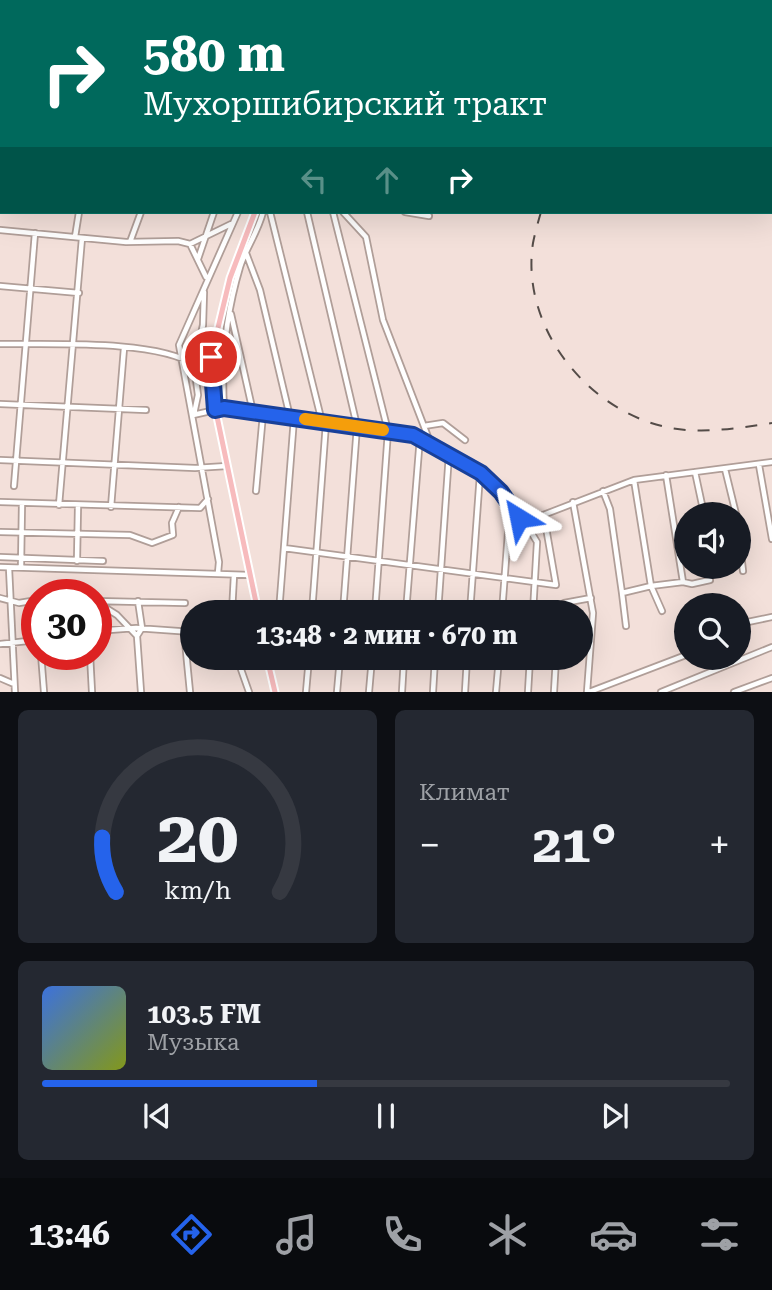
<!DOCTYPE html>
<html lang="ru">
<head>
<meta charset="utf-8">
<style>
  :root { --surface:#171b24; --page:#242831; --text:#f1f3f6; --muted:#9ea1a6; --line:#363941; --accent:#2563eb }
  body { margin:0; font-family:"Roboto Serif",serif; background:var(--page); color:var(--text); height:100vh; display:flex; flex-direction:column; font-size:26px; white-space:nowrap }
  * { box-sizing:border-box; margin:0 }
  p { font-size:23px; color:var(--muted) }
  .icon { flex:none; width:38px; height:38px; fill:none; stroke:currentColor; stroke-width:2; stroke-linecap:round; stroke-linejoin:round }
  .map { position:relative; height:692px; overflow:hidden }
  .drawer { display:flex; flex-direction:column; gap:18px; padding:18px; background:#0d0f14; flex:1 }
  .drawer>* { flex:none }
  .hud { position:absolute; left:0px; top:0px; width:774px; height:214px; box-shadow:0 7px 28px #0002; background:#00695c; color:#fff; overflow:hidden }
  .fabs { position:absolute; left:674px; top:502px; display:grid; gap:14px }
  .fabs a { display:grid; place-items:center; width:77px; height:77px; border-radius:50%; background:var(--surface); box-shadow:0 7px 28px #0002; font-size:35px }
  .speed { position:absolute; left:21px; top:579px; display:flex; gap:14px; font-size:35px; font-weight:700; text-align:center }
  .speed>* { display:grid; place-content:center; width:91px; height:91px; border-radius:50%; background:var(--surface); box-shadow:0 7px 28px #0002; line-height:1 }
  .speed .limit { border:10px solid #d22; background:#fff; color:#111 }
  .pin { position:absolute; display:grid; place-items:center; width:60px; height:60px; color:#fff; margin:-30px; border:4px solid #fff; border-radius:50%; box-shadow:0 2px 7px #0007 }
  .me { position:absolute; width:77px; margin:-38px; rotate:325deg; stroke-linejoin:round; filter:drop-shadow(0 0 5px #0008) }
  .turn { display:flex; align-items:center; gap:24px; height:147px; padding:0 28px; font-size:32px }
  .turn .icon { width:91px; height:91px; stroke-width:2.5 }
  .turn b { display:block; font-size:49px; line-height:60px }
  .lanes { display:flex; align-items:center; height:66px; padding:0 28px; background:#0003; justify-content:center; gap:35px; direction:ltr }
  .lanes .off { opacity:.35 }
  .big { font-size:52px; font-weight:700; line-height:1.1 }
  .drawer .widget { flex:1; display:flex; flex-direction:column; justify-content:center; gap:10px; min-width:0; padding:0 24px; border-radius:10px; background:var(--page) }
  .drawer .dial { align-items:center; gap:0 }
  .dial svg { height:182px; overflow:visible; fill:none; stroke:var(--line); stroke-width:7; stroke-linecap:round; text-anchor:middle }
  .dial text { fill:var(--text); stroke:none }
  .song { display:flex; align-items:center; gap:21px }
  .cover { width:84px; height:84px; border-radius:10px; background:linear-gradient(135deg,hsl(220 70% 55%),hsl(70 70% 35%)) }
  .played { height:7px; border-radius:4px; background:linear-gradient(90deg,var(--accent) 40%,var(--line) 40%) }
  .keys { display:flex; justify-content:space-around; direction:ltr }
  .heat { display:flex; justify-content:space-between; align-items:center; font-size:38px; direction:ltr }
  .drawer .tiles { flex:1; display:grid; gap:18px; grid-template-columns:1fr 1fr }
  .widget:last-child { grid-column:span 2 }
  .trip { position:absolute; left:180px; top:600px; width:413px; height:70px; border-radius:35px; background:var(--surface); box-shadow:0 7px 28px #0002; font-weight:700; line-height:70px; text-align:center }
  .menu { display:flex; height:112px; justify-content:space-around; align-items:center; background:#090b0e; color:var(--muted) }
  .menu .icon { width:49px; height:49px }
  .menu .on { color:var(--accent) }
  .menu b { font-size:32px; color:var(--text) }
  .map>svg:first-child { display:block }
  .lines { fill:none; stroke-linecap:round; stroke-linejoin:round }
  .minor-casing { stroke:#b09e98; stroke-width:8 }
  .major-casing { stroke:#fff; stroke-width:9 }
  .minor { stroke:#fff; stroke-width:4.5 }
  .major { stroke:#f7bbbd; stroke-width:5 }
  .rail { stroke:#544c48; stroke-width:2; stroke-dasharray:12 12; stroke-linecap:butt }
  .route-casing { stroke:#184099; stroke-width:18 }
  .route { stroke:#2563eb; stroke-width:12 }
  .slow { stroke:#f59e0b; stroke-width:12 }
</style>
</head>
<body>
<div class="map">
<svg width="772" height="692" viewBox="0 0 772 692">
  <rect width="100%" height="100%" fill="#f3e0da"/>
  <g class="lines">
    <defs>
      <path id="minor" d="M366,0L371,2
        M377,2L378,0
        M413,2L439,0
        M518,2V0
        M0,52H2
        M270,212L322,422
        M307,212L357,426L343,612
        M333,212L388,431L375,612
        M343,212L366,237L383,320L430,442
        M405,212L429,216
        M0,230L126,242L178,241L190,244L231,224
        M75,237L79,212
        M130,242L141,212
        M190,244L206,277
        M246,253L260,290L290,417
        M198,259L214,212
        M0,286L79,293
        M231,314L253,412
        M0,344C47,345 157,339 194,365
        M0,404L146,410
        M224,408C221,361 226,314 240,267C246,248 258,232 263,212
        M194,414L198,395L194,365L203,325L204,292
        M193,415L224,408L413,435L480,473L525,522L634,480L772,462
        M424,426L443,423L465,440
        M0,460L195,468L227,466
        M759,465L772,539
        M725,469L736,514
        M695,472L704,514
        M666,475L683,582L692,584L710,580
        M634,480L651,586L683,582
        M14,486L35,233
        M256,491L263,414
        M603,491L610,509L622,593L651,586L662,611
        M0,502L200,508L208,499
        M573,502L593,613L587,692
        M59,505L82,238
        M111,507L124,348
        M525,522L537,542L533,612
        M738,528L743,571
        M0,532L130,535L152,543L173,535L172,523L179,507
        M284,548L556,585L544,516
        M0,557L103,561
        M77,561L78,506
        M0,567L250,575
        M21,567L22,503
        M712,567L713,574
        M9,568L15,692
        M218,573L219,562L179,345L238,212
        M622,593L626,626
        M0,598L19,603L37,600
        M96,601L185,603
        M138,601L142,628L137,636L141,692
        M98,603L117,615L137,636
        M232,612L234,575
        M279,612L294,418
        M312,612L326,423
        M406,612L420,437
        M438,612L449,454
        M470,612L480,474
        M502,612L510,506
        M560,612L564,603L591,598
        M738,624L772,617
        M96,631L136,628L192,632
        M184,631L190,692
        M0,644L37,640
        M41,654L44,692
        M90,654L92,692
        M237,658L249,692
        M0,678L14,684
        M306,692L309,658
        M337,692L340,658
        M369,692L372,658
        M402,692L404,658
        M433,692L435,658
        M465,692L467,658
        M496,692L499,658
        M528,692L530,658
        M554,692L556,658
        M589,692L686,655
        M661,692L772,647
        M734,692L772,678"/>
      <path id="major" d="M361,2V0
        M255,212L230,278L211,357L215,407L258,612
        M267,658L275,692"/>
    </defs>
    <use href="#minor" class="minor-casing"/>
    <use href="#major" class="major-casing"/>
    <use href="#minor" class="minor"/>
    <use href="#major" class="major"/>
    <path class="rail" d="M632,2L633,0
      M541,212C538,222 535,233 533,243C520,328 589,413 671,428C705,434 738,428 772,423"/>
  </g>
  <g class="lines">
    <defs>
      <path id="route" d="M211,357L215,410L224,408L413,435L481,473L501,492L519,518"/>
    </defs>
    <use href="#route" class="route-casing"/>
    <use href="#route" class="route"/>
    <path class="slow" d="M305,419L383,430"/>
  </g>
</svg>
<div class="fabs">
<a><svg class="icon" aria-label="sound" viewBox="0 0 24 24"><path d="M4 9h4l5-4v14l-5-4H4zM17 9q2 3 0 6"/></svg></a>
<a><svg class="icon" aria-label="search" viewBox="0 0 24 24"><circle cx="10" cy="10" r="6"/><path d="M15 15l6 6"/></svg></a>
</div>
<div class="speed"><div class="limit">30</div></div>
<div class="pin" style="left:211px;top:357px;background:#d93025"><svg class="icon" aria-label="arrive" viewBox="0 0 24 24"><path d="M6 21V4h12l-3 4 3 4H6"/></svg></div>
<svg class="me" style="left:519px;top:518px" viewBox="-20 -20 40 40"><path d="M0-17L14 15 0 8-14 15z" fill="#2563eb" stroke="#fff" stroke-width="4"/></svg>
<div class="trip">13:48 · 2 мин · 670 m</div>
<div class="hud">
<div class="turn"><svg class="icon" aria-label="right" viewBox="0 0 24 24"><path d="M7 20v-9h11M14 6l5 5-5 5"/></svg><div><b>580 m</b>Мухоршибирский тракт</div></div>
<div class="lanes"><svg class="icon off" aria-label="left" viewBox="0 0 24 24"><path d="M17 20v-9H6M10 6l-5 5 5 5"/></svg><svg class="icon off" aria-label="ahead" viewBox="0 0 24 24"><path d="M12 20V5M6 11l6-6 6 6"/></svg><svg class="icon" aria-label="right" viewBox="0 0 24 24"><path d="M7 20v-9h11M14 6l5 5-5 5"/></svg></div>
</div>
</div>
<section class="drawer">
<div class="tiles">
<div class="widget dial"><svg viewBox="0 0 100 80">
<path d="M14 69A42 42 0 1 1 86 69"/>
<path d="M14 69A42 42 0 0 1 8 45" stroke="#2563eb"/>
<text x="50" y="56" font-size="32" font-weight="700">20</text>
<text x="50" y="72" font-size="11">km/h</text>
</svg></div>
<div class="widget"><p>Климат</p>
<div class="heat"><a>−</a><b class="big">21°</b><a>+</a></div>
</div>
<div class="widget">
<div class="song"><i class="cover"></i><div><b>103.5 FM</b><p>Музыка</p></div></div>
<div class="played"></div>
<div class="keys"><svg class="icon" aria-label="previous" viewBox="0 0 24 24"><path d="M18 5L8 12l10 7zM5 5v14"/></svg><svg class="icon" aria-label="pause" viewBox="0 0 24 24"><path d="M8 5v14M16 5v14"/></svg><svg class="icon" aria-label="next" viewBox="0 0 24 24"><path d="M6 5l10 7-10 7zM19 5v14"/></svg></div>
</div>
</div>
</section>
<nav class="menu">
<b>13:46</b>
<svg class="icon on" aria-label="directions" viewBox="0 0 24 24"><path d="M12 3l9 9-9 9-9-9zM9 14v-3h6M13 9l2 2-2 2"/></svg>
<svg class="icon" aria-label="music" viewBox="0 0 24 24"><path d="M9 18V5l10-2v13"/><circle cx="6" cy="18" r="3"/><circle cx="16" cy="16" r="3"/></svg>
<svg class="icon" aria-label="phone" viewBox="0 0 24 24"><path d="M5 4h4l2 5-3 2q2 4 5 5l2-3 5 2v4C11 20 4 13 5 4z"/></svg>
<svg class="icon" aria-label="climate" viewBox="0 0 24 24"><path d="M12 3v18M4 7l16 10M4 17L20 7"/></svg>
<svg class="icon" aria-label="car" viewBox="0 0 24 24"><path d="M5 17H2v-5l4-1 3-4h7l3 4 3 1v5h-3M9 17h6M6 11h13"/><circle cx="7" cy="17" r="2"/><circle cx="17" cy="17" r="2"/></svg>
<svg class="icon" aria-label="filters" viewBox="0 0 24 24"><path d="M4 7h16M4 17h16"/><circle cx="9" cy="7" r="2"/><circle cx="15" cy="17" r="2"/></svg>
</nav>
</body>
</html>
